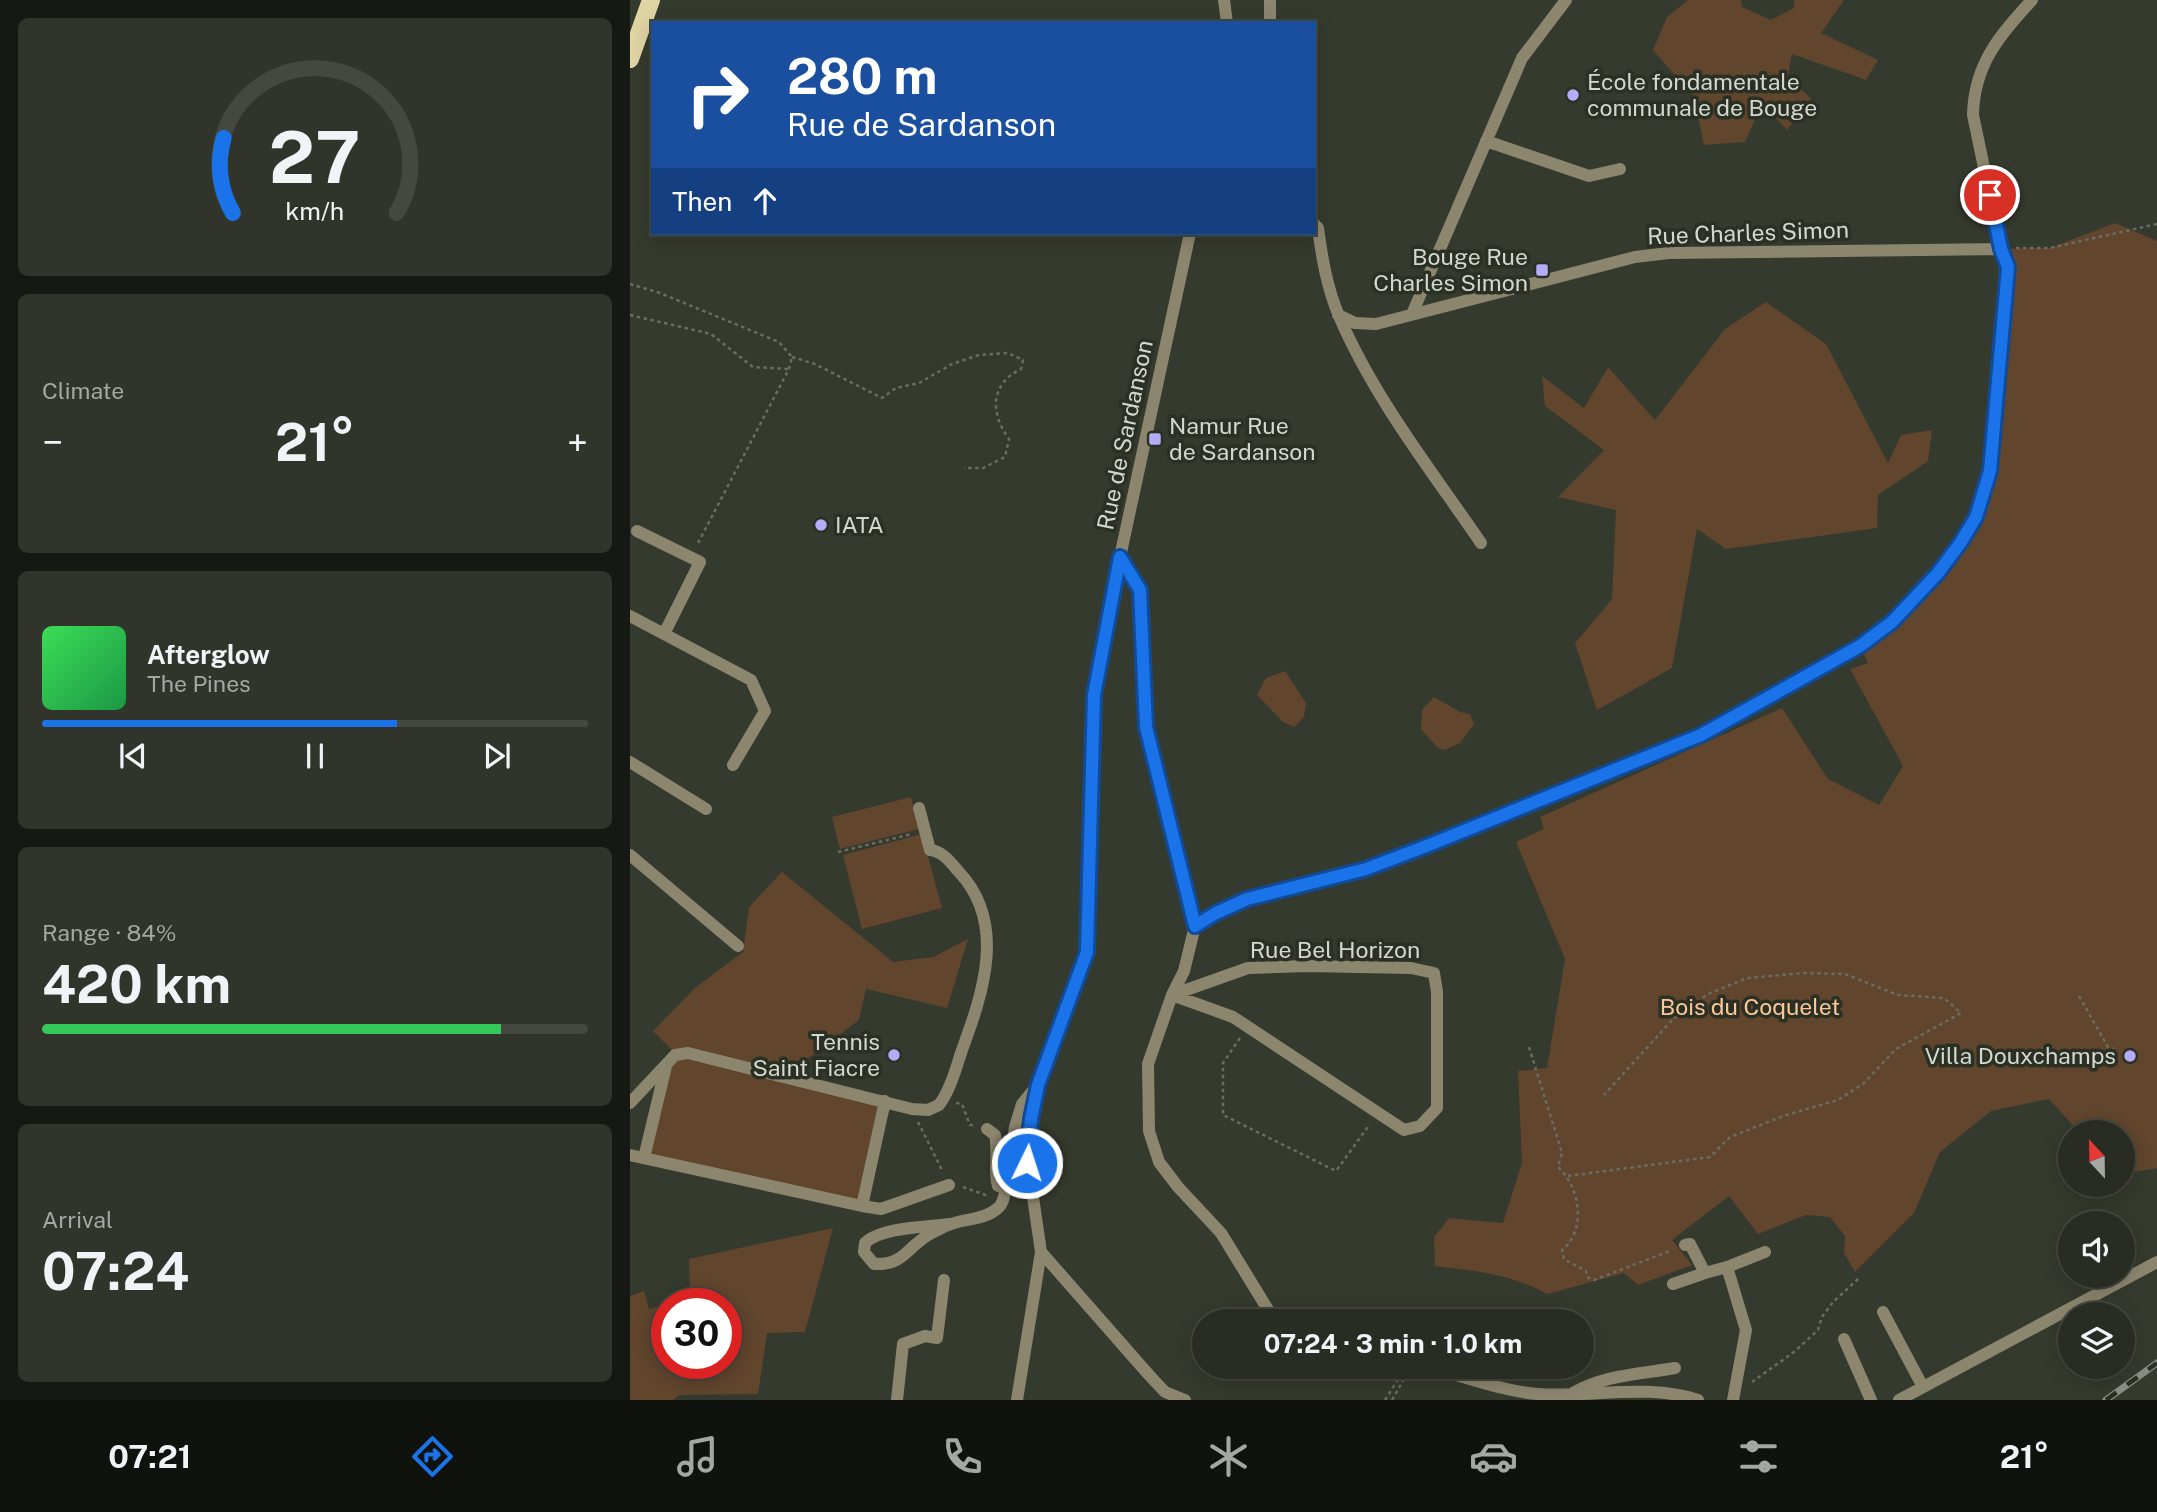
<!DOCTYPE html>
<html lang="en">
<head>
<meta charset="utf-8">
<style>
  :root { --surface:#282c22; --page:#30342a; --text:#f1f3f6; --muted:#a5a7a5; --line:#444840; --accent:#1a73e8 }
  body { margin:0; font-family:"Public Sans",sans-serif; background:var(--page); color:var(--text); height:100vh; display:flex; flex-direction:column; font-size:26px; white-space:nowrap }
  * { box-sizing:border-box; margin:0 }
  p { font-size:23px; color:var(--muted) }
  .icon { flex:none; width:38px; height:38px; fill:none; stroke:currentColor; stroke-width:2; stroke-linecap:round; stroke-linejoin:round }
  .map { position:relative; flex:1; overflow:hidden }
  .panel { display:flex; flex-direction:column; gap:18px; padding:18px; background:#161813; width:630px }
  .panel>* { flex:none }
  .top-card { position:absolute; left:21px; top:21px; width:665px; height:214px; border-radius:0px; box-shadow:0 4px 18px #0003,0 0 0 2px var(--line); background:#1a4fa0; color:#fff; overflow:hidden }
  .needle { width:46px; rotate:338deg }
  .fabs { position:absolute; left:1428px; top:1120px; display:grid; gap:14px }
  .fabs a { display:grid; place-items:center; width:77px; height:77px; border-radius:50%; background:var(--surface); box-shadow:0 4px 18px #0003,0 0 0 2px var(--line); font-size:35px }
  .speed { position:absolute; left:21px; top:1288px; display:flex; gap:14px; font-size:35px; font-weight:700; text-align:center }
  .speed>* { display:grid; place-content:center; width:91px; height:91px; border-radius:50%; background:var(--surface); box-shadow:0 4px 18px #0003,0 0 0 2px var(--line); line-height:1 }
  .speed .limit { border:10px solid #d22; background:#fff; color:#111 }
  .pin { position:absolute; display:grid; place-items:center; width:60px; height:60px; color:#fff; margin:-30px; border:4px solid #fff; border-radius:50%; box-shadow:0 2px 7px #0007 }
  .me { position:absolute; width:77px; margin:-38px; rotate:4deg; stroke-linejoin:round; filter:drop-shadow(0 0 5px #0008) }
  .turn { display:flex; align-items:center; gap:24px; height:147px; padding:0 21px; font-size:32px }
  .turn .icon { width:91px; height:91px; stroke-width:2.5 }
  .turn b { display:block; font-size:49px; line-height:60px }
  .then { display:flex; align-items:center; height:66px; padding:0 21px; background:#0003; gap:14px; font-size:26px }
  .big { font-size:52px; font-weight:700; line-height:1.1 }
  .panel .card { flex:1; display:flex; flex-direction:column; justify-content:center; gap:10px; min-width:0; padding:0 24px; border-radius:10px; background:var(--page) }
  .panel .dial { align-items:center; gap:0 }
  .dial svg { height:182px; overflow:visible; fill:none; stroke:var(--line); stroke-width:7; stroke-linecap:round; text-anchor:middle }
  .dial text { fill:var(--text); stroke:none }
  .song { display:flex; align-items:center; gap:21px }
  .cover { width:84px; height:84px; border-radius:10px; background:linear-gradient(135deg,hsl(130 70% 55%),hsl(140 70% 35%)) }
  .played { height:7px; border-radius:4px; background:linear-gradient(90deg,var(--accent) 65%,var(--line) 65%) }
  .keys { display:flex; justify-content:space-around; direction:ltr }
  .heat { display:flex; justify-content:space-between; align-items:center; font-size:38px; direction:ltr }
  .charge { height:10px; border-radius:5px; background:linear-gradient(90deg,#34c759 84%,var(--line) 0) }
  .trip { position:absolute; left:562px; top:1309px; width:402px; height:70px; border-radius:35px; background:var(--surface); box-shadow:0 4px 18px #0003,0 0 0 2px var(--line); font-weight:700; line-height:70px; text-align:center }
  .menu { display:flex; height:112px; justify-content:space-around; align-items:center; background:#10120e; color:var(--muted) }
  .menu .icon { width:49px; height:49px }
  .menu .active { color:var(--accent) }
  .menu b { font-size:32px; color:var(--text) }
  main { display:flex; flex:1; min-height:0 }
  .map>svg:first-child { display:block }
  .green { fill:#61452d }
  .lines { fill:none; stroke-linecap:round; stroke-linejoin:round }
  .path { stroke:#696d63; stroke-width:2.5; stroke-dasharray:3.5 3.5; stroke-linecap:butt }
  .minor { stroke:#8d866f; stroke-width:12 }
  .major { stroke:#e1d4a3; stroke-width:18 }
  .rail-casing { stroke:#898e84; stroke-width:7 }
  .rail { stroke:#2b3024; stroke-width:4.5; stroke-dasharray:13; stroke-linecap:butt }
  .route-casing { stroke:#114b97; stroke-width:18 }
  .route { stroke:#1a73e8; stroke-width:12 }
  .poi-dot { fill:#b4acf9; stroke:#2b3024; stroke-width:2.5 }
  .labels { text-anchor:middle; stroke-width:7; stroke-linejoin:round; paint-order:stroke }
  .poi-label { font-size:23px; fill:#d3d7cf; stroke:#2b3024; text-anchor:start }
  .street-label { font-size:23px; fill:#d3d7cf; stroke:#2b3024 }
  .park-label { font-size:23px; fill:#fcc798; stroke:#2b3024 }
</style>
</head>
<body>
<main>
<section class="panel">
<div class="card dial"><svg viewBox="0 0 100 80">
<path d="M14 69A42 42 0 1 1 86 69"/>
<path d="M14 69A42 42 0 0 1 10 36" stroke="#1a73e8"/>
<text x="50" y="56" font-size="32" font-weight="700">27</text>
<text x="50" y="72" font-size="11">km/h</text>
</svg></div>
<div class="card"><p>Climate</p>
<div class="heat"><a>−</a><b class="big">21°</b><a>+</a></div>
</div>
<div class="card">
<div class="song"><i class="cover"></i><div><b>Afterglow</b><p>The Pines</p></div></div>
<div class="played"></div>
<div class="keys"><svg class="icon" aria-label="previous" viewBox="0 0 24 24"><path d="M18 5L8 12l10 7zM5 5v14"/></svg><svg class="icon" aria-label="pause" viewBox="0 0 24 24"><path d="M8 5v14M16 5v14"/></svg><svg class="icon" aria-label="next" viewBox="0 0 24 24"><path d="M6 5l10 7-10 7zM19 5v14"/></svg></div>
</div>
<div class="card"><p>Range · 84%</p><b class="big">420 km</b><div class="charge"></div></div>
<div class="card"><p>Arrival</p><b class="big">07:24</b></div>
</section>
<div class="map">
<svg width="1527" height="1400" viewBox="0 0 1527 1400">
  <rect width="100%" height="100%" fill="#353a2e"/>
  <path class="green" d="M1058,0H1111L1112,7L1141,20L1164,8V0H1214L1191,33L1248,60L1236,80L1162,54L1158,76L1181,99L1157,130L1132,103L1115,142L1074,145L1064,97L1023,50L1037,17Z
    M1485,223L1527,241V1168L1493,1174V1132H1449L1419,1099L1361,1111L1310,1152L1284,1213L1225,1272L1214,1253L1215,1236L1200,1217L1176,1215L1128,1234L1099,1196L1042,1240L1062,1265L1008,1285L994,1273L917,1294C882,1274 844,1271 805,1266L804,1237L819,1218L873,1223L892,1163L888,1071L917,1068L935,959L886,842L914,829L910,817L1152,708L1198,779L1249,805L1273,766L1220,669L1238,663L1230,646L1262,622L1331,543L1360,471L1378,267L1371,249L1420,248Z
    M1136,302L1196,344L1258,463L1271,435L1302,430L1298,461L1248,495L1247,528L1096,549L1067,529L1042,668L967,710L945,643L982,599L986,510L928,497L974,450L915,406L912,376L954,408L978,367L1025,420L1095,329Z
    M655,671L676,703L674,717L664,727L653,722L627,695L636,678Z
    M804,697L830,712L840,714L844,724L830,743L815,750L808,748L791,729L792,710Z
    M281,797L289,829L210,849L202,817Z
    M292,834L312,908L232,929L213,855Z
    M152,872L263,962L303,957L338,939L317,1008L236,989L229,1020L155,1076L253,1099L229,1203L20,1156L44,1052L23,1031L65,988L113,952L119,907Z
    M203,1228L175,1332L137,1333L128,1394L50,1395L43,1400H0V1296L14,1291L19,1309L37,1305V1363H96V1304H43L60,1300L59,1259Z"/>
  <g class="lines">
    <path class="path" d="M1386,248H1420L1527,224
      M0,284L30,293L149,342L162,357L159,369L67,545
      M0,315L81,334L123,367L158,369
      M162,357L185,364L252,398L266,388L289,383L322,364L349,355L378,353L393,360L391,369C360,384 360,413 379,439L375,457L353,468H334
      M208,852L282,834
      M1449,996L1478,1047L1484,1049
      M610,1038L593,1063V1115L706,1171L740,1124
      M899,1047L932,1153L928,1167C950,1187 957,1230 932,1250L934,1259L956,1271L957,1277L964,1280L1042,1250
      M326,1103L332,1104L340,1125H344
      M288,1122L313,1172
      M938,1176L1080,1157L1100,1137L1156,1115L1208,1100L1233,1084L1266,1049L1331,1013L1314,998L1268,995L1215,974L1174,973L1117,978L1078,994L1044,1018L974,1095
      M333,1187L356,1195L359,1193
      M1122,1382L1164,1352L1188,1330L1192,1317L1203,1302L1228,1279
      M755,1400L776,1367
      M762,1400L774,1379L778,1367"/>
    <path class="minor" d="M594,0L597,23
      M640,23V0
      M856,141L959,176L990,169
      M684,224L688,228C692,258 697,288 709,316C744,398 801,470 851,543
      M782,314L892,58L936,0
      M708,315L725,323L746,324L1005,257L1039,253L1371,249
      M7,531L70,562L35,632
      M490,557L510,590L516,727L565,926
      M0,616L121,680L135,711L103,765
      M0,762L76,809
      M0,855L108,946
      M677,966L781,968L804,973L807,992V1108L790,1126L774,1130L603,1017L542,995L618,968Z
      M255,1101L232,1206L251,1209L319,1185
      M0,1103L45,1055L58,1053L282,1109L298,1110L309,1105C320,1091 326,1068 332,1050C353,993 377,923 329,872C321,863 313,851 300,850L289,808
      M0,1155L232,1206
      M14,1158L36,1066
      M376,1188L385,1127L392,1104L406,1087
      M320,1224C297,1227 251,1227 235,1243L234,1252L244,1264C270,1265 274,1253 291,1240C298,1234 308,1230 316,1226C332,1218 354,1221 368,1208C374,1203 374,1195 376,1188L368,1186C363,1169 369,1152 365,1135L357,1129
      M1055,1245L1060,1244L1075,1273L1097,1267L1116,1330L1103,1400
      M411,1252L519,1375L535,1392L555,1400
      M1097,1267L1135,1252
      M1043,1284L1075,1273
      M1253,1312L1293,1387
      M645,1321L591,1233L548,1187L529,1162L519,1131L518,1064L542,995L554,971L565,926L586,913L617,899L736,869L799,846L1071,735L1230,646L1262,622L1308,573L1331,543L1346,517L1360,471L1378,267L1371,249L1343,115C1344,64 1370,35 1402,0
      M1214,1339L1241,1400
      M708,1367H723
      M798,1367C834,1376 871,1391 908,1394C960,1398 1017,1383 1068,1400
      M943,1393C973,1375 1011,1374 1045,1368
      M267,1400L273,1344L295,1336L307,1338L314,1280
      M387,1400L411,1252L398,1163L401,1119L408,1085L457,952L464,695L490,557L560,233
      M1269,1400L1527,1262"/>
    <path class="major" d="M0,59L21,0"/>
    <defs>
      <path id="rail" d="M1476,1400L1527,1363"/>
    </defs>
    <use href="#rail" class="rail-casing"/>
    <use href="#rail" class="rail"/>
  </g>
  <g class="lines">
    <defs>
      <path id="route" d="M397,1163L401,1119L408,1085L457,952L464,695L490,557L510,590L516,727L565,926L586,913L617,899L736,869L799,845L1071,735L1230,646L1262,622L1308,573L1331,542L1346,517L1360,471L1378,267L1371,249L1360,195"/>
    </defs>
    <use href="#route" class="route-casing"/>
    <use href="#route" class="route"/>
  </g>
  <g class="poi-dot">
    <circle cx="943" cy="95" r="7"/>
    <rect x="905" y="263" width="14" height="14" rx="3.5"/>
    <rect x="518" y="432" width="14" height="14" rx="3.5"/>
    <circle cx="191" cy="525" r="7"/>
    <circle cx="264" cy="1055" r="7"/>
    <circle cx="1500" cy="1056" r="7"/>
  </g>
  <g class="labels">
    <g class="poi-label">
      <text x="957" y="90">École fondamentale<tspan x="957" dy="26">communale de Bouge</tspan></text>
      <text x="898" y="265" text-anchor="end">Bouge Rue<tspan x="898" dy="26">Charles Simon</tspan></text>
      <text x="539" y="434">Namur Rue<tspan x="539" dy="26">de Sardanson</tspan></text>
      <text x="205" y="533">IATA</text>
      <text x="250" y="1050" text-anchor="end">Tennis<tspan x="250" dy="26">Saint Fiacre</tspan></text>
      <text x="1486" y="1064" text-anchor="end">Villa Douxchamps</text>
    </g>
    <g class="street-label">
      <text transform="translate(1118 233) rotate(-2)" y="8">Rue Charles Simon</text>
      <text transform="translate(495 435) rotate(-78)" y="8">Rue de Sardanson</text>
      <text x="705" y="958">Rue Bel Horizon</text>
    </g>
    <g class="park-label">
      <text x="1120" y="1015">Bois du Coquelet</text>
    </g>
  </g>
</svg>
<div class="fabs">
<a><svg class="needle" viewBox="-14 -14 28 28"><path d="M0-13l5 13h-10z" fill="#e53935"/><path d="M0 13l5-13h-10z" fill="#a5a7a5"/></svg></a>
<a><svg class="icon" aria-label="sound" viewBox="0 0 24 24"><path d="M4 9h4l5-4v14l-5-4H4zM17 9q2 3 0 6"/></svg></a>
<a><svg class="icon" aria-label="layers" viewBox="0 0 24 24"><path d="M12 4l9 5-9 5-9-5zM3 14l9 5 9-5"/></svg></a>
</div>
<div class="speed"><div class="limit">30</div></div>
<div class="pin" style="left:1360px;top:195px;background:#d93025"><svg class="icon" aria-label="arrive" viewBox="0 0 24 24"><path d="M6 21V4h12l-3 4 3 4H6"/></svg></div>
<svg class="me" style="left:397px;top:1163px" viewBox="-20 -20 40 40"><circle r="17" fill="#1a73e8" stroke="#fff" stroke-width="3"/><path d="M0-11L8 9 0 5-8 9z" fill="#fff"/></svg>
<div class="trip">07:24 · 3 min · 1.0 km</div>
<div class="top-card">
<div class="turn"><svg class="icon" aria-label="right" viewBox="0 0 24 24"><path d="M7 20v-9h11M14 6l5 5-5 5"/></svg><div><b>280 m</b>Rue de Sardanson</div></div>
<div class="then">Then<svg class="icon" aria-label="ahead" viewBox="0 0 24 24"><path d="M12 20V5M6 11l6-6 6 6"/></svg></div>
</div>
</div>
</main>
<nav class="menu">
<b>07:21</b>
<svg class="icon active" aria-label="directions" viewBox="0 0 24 24"><path d="M12 3l9 9-9 9-9-9zM9 14v-3h6M13 9l2 2-2 2"/></svg>
<svg class="icon" aria-label="music" viewBox="0 0 24 24"><path d="M9 18V5l10-2v13"/><circle cx="6" cy="18" r="3"/><circle cx="16" cy="16" r="3"/></svg>
<svg class="icon" aria-label="phone" viewBox="0 0 24 24"><path d="M5 4h4l2 5-3 2q2 4 5 5l2-3 5 2v4C11 20 4 13 5 4z"/></svg>
<svg class="icon" aria-label="climate" viewBox="0 0 24 24"><path d="M12 3v18M4 7l16 10M4 17L20 7"/></svg>
<svg class="icon" aria-label="car" viewBox="0 0 24 24"><path d="M5 17H2v-5l4-1 3-4h7l3 4 3 1v5h-3M9 17h6M6 11h13"/><circle cx="7" cy="17" r="2"/><circle cx="17" cy="17" r="2"/></svg>
<svg class="icon" aria-label="filters" viewBox="0 0 24 24"><path d="M4 7h16M4 17h16"/><circle cx="9" cy="7" r="2"/><circle cx="15" cy="17" r="2"/></svg>
<b>21°</b>
</nav>
</body>
</html>
